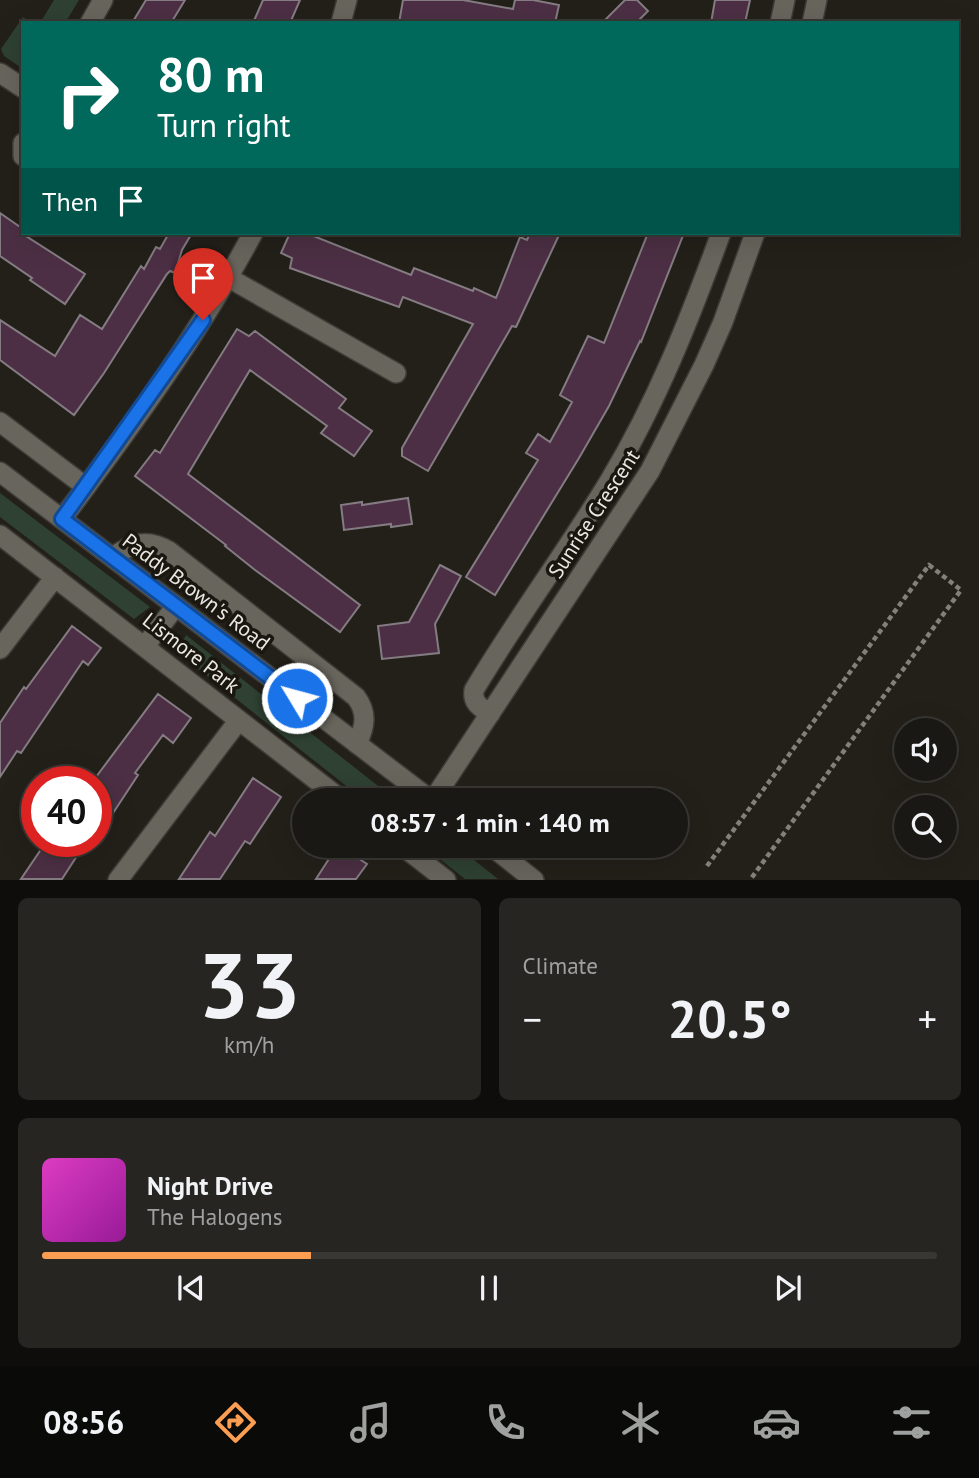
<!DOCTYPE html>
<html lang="en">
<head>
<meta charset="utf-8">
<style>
  :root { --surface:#1a1814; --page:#272522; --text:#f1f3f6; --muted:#9fa0a0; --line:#383734; --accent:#fc9e52 }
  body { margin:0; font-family:"PT Sans",sans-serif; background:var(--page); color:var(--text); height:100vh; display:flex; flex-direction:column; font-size:26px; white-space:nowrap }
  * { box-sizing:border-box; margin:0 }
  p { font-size:23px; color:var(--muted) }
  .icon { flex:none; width:38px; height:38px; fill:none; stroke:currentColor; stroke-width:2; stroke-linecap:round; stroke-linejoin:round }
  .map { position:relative; height:880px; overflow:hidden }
  .sheet { display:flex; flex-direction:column; gap:18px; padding:18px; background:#0e0d0b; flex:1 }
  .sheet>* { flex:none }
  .top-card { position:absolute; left:21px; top:21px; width:938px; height:214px; border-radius:0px; box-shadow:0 7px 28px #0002,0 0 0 2px var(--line); background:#00695c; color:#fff; overflow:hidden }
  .controls { position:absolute; left:894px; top:718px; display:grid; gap:14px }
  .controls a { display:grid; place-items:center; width:63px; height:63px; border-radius:50%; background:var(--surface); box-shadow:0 7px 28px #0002,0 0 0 2px var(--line); font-size:35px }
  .speed { position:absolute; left:21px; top:766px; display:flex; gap:14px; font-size:35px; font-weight:700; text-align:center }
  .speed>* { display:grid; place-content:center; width:91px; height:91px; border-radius:50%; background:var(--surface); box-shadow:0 7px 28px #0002,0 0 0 2px var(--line); line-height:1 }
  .speed .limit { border:10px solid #d22; background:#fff; color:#111 }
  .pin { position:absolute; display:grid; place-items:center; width:60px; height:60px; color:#fff; margin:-72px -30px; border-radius:50% 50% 50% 0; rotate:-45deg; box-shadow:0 0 7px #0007 }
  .pin .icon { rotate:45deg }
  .me { position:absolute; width:77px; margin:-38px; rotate:307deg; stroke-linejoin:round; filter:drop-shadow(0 0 5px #0008) }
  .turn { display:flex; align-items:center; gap:24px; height:147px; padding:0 21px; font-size:32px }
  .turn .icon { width:91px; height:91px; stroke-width:2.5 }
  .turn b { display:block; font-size:49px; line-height:60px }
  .then { display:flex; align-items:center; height:66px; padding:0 21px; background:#0003; gap:14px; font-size:26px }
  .big { font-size:52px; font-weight:700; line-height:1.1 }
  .sheet .widget { flex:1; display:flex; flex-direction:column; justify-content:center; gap:10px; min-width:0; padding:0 24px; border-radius:10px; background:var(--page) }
  .sheet .dial { align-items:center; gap:0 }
  .dial b { font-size:91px; line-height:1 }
  .song { display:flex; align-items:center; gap:21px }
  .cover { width:84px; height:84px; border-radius:10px; background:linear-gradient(135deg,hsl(310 70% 55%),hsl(300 70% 35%)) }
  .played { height:7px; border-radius:4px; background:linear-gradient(90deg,var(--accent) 30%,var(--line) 30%) }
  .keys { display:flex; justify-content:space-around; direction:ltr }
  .heat { display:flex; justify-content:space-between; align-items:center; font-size:38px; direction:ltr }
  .sheet .tiles { flex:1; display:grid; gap:18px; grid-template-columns:1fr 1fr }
  .widget:last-child { grid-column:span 2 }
  .trip { position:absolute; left:292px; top:788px; width:396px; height:70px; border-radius:35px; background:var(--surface); box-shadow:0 7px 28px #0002,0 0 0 2px var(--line); font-weight:700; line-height:70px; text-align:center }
  .tab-bar { display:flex; height:112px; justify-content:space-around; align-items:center; background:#0a0a08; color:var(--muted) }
  .tab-bar .icon { width:49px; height:49px }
  .tab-bar .active { color:var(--accent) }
  .tab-bar b { font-size:32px; color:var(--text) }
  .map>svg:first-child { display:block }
  .green { fill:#2e4132 }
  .building { fill:#4c2f44; stroke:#847c82; stroke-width:2 }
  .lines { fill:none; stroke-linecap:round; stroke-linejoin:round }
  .minor-casing { stroke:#3e3b36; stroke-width:22 }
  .tertiary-casing { stroke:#3e3b36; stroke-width:22 }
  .path { stroke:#83807b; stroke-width:4.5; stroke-dasharray:5 3.5; stroke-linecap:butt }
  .minor { stroke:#68655d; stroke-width:19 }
  .tertiary { stroke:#68655d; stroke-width:19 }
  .route-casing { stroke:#114b97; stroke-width:18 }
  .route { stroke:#1a73e8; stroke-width:12 }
  .labels { text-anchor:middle; stroke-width:7; stroke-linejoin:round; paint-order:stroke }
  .street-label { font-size:21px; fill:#ebe8e4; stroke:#1a1711 }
</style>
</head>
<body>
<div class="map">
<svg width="979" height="880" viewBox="0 0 979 880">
  <rect width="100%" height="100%" fill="#23201a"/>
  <path class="green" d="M54,0H79L65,23H40Z
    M23,17L32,23H23V69L4,56L1,49Z
    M0,493L150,607L134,619L0,517Z
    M186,635L396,800H364L177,652Z
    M422,845H455L498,879H465Z"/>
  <path class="building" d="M146,0H185L171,23H132Z
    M263,0H300L290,23H253Z
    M403,0H463L513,9L515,0H533L559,5L555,23H399Z
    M625,0H637L648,11L636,23H602Z
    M715,0H750L745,23H711Z
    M0,213L23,229V233H29L26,236L85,274L65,304L30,280L32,278L0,256Z
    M169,233H192L182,250L175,273L170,271L167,274L104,373L74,415L0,360V320L55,356L80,315L102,329L141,266L144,269L156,247L160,249Z
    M290,233H306L411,275L414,268L473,291L474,288L496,298L520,237L527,240L530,233H560L516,327L512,326L428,471L402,456V448L473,324L403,297L399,307L290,268L292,258L281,253Z
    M648,233H684L641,342L640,341L609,406L579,458L495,595L466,577L538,460L526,453L538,434L550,442L572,402L560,395L588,336L604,343Z
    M237,329L249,336L255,331L346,399L339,408L372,431L354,456L321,433L327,426L250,370L188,474L360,605L340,632L255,570L225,546L226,545L135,476L155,450L160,453Z
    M408,498L412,524L391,527V524L344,530L341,505L362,502V505Z
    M440,565L461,576L435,624L439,653L382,659L378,626L409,622Z
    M72,626L101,648L88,665L83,661L21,753L17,751L0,777V723L24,687L26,689Z
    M158,694L191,718L173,743L163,735L135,773L138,775L96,839V777Z
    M253,778L281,797L250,844L245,841L220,879H179L210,832L215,836Z
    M46,842H86L62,879H21Z
    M338,845L367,864L356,879H316Z"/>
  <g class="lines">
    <defs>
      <path id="minor" d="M90,23L103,0
        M341,23L347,0
        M780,23L785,0
        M0,73L23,88
        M23,143V156
        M229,278L396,373
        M0,422L86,487
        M62,519C131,427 199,334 253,233
        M0,535L342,800
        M113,557C132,543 147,538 169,551L356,697C368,713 365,727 357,744
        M145,646L176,606
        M0,649L55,577
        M490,714C480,707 472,703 474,690C517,618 567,551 610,480C657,402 690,318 721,233
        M401,845L446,880
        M118,880L239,720"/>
      <path id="tertiary" d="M812,23L817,0
        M0,472L431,800
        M433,800L650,471L704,365L723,322L755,233
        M490,845L534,880"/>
    </defs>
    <use href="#minor" class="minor-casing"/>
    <use href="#tertiary" class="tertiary-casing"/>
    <path class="path" d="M707,866L929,565L961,590L750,880"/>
    <use href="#minor" class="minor"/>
    <use href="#tertiary" class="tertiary"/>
  </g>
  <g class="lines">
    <defs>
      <path id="route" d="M203,320L62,519L297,698"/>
    </defs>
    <use href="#route" class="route-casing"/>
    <use href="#route" class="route"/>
  </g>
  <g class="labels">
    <g class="street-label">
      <text transform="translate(594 514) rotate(-57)" y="7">Sunrise Crescent</text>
      <text transform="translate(196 592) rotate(37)" y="7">Paddy Brown's Road</text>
      <text transform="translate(191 653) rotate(38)" y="7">Lismore Park</text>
    </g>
  </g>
</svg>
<div class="controls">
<a><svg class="icon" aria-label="sound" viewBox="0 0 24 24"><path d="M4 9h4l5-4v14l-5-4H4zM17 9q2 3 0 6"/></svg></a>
<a><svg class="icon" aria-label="search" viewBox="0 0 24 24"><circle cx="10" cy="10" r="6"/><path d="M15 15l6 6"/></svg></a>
</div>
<div class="speed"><div class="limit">40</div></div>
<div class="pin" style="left:203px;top:320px;background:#d93025"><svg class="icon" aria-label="arrive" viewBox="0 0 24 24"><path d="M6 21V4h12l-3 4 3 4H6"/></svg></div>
<svg class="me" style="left:297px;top:698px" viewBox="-20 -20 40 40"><circle r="17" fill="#1a73e8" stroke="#fff" stroke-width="3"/><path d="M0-11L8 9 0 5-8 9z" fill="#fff"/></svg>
<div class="trip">08:57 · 1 min · 140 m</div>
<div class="top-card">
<div class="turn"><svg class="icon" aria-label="right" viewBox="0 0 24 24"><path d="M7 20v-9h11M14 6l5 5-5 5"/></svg><div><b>80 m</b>Turn right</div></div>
<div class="then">Then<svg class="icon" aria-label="arrive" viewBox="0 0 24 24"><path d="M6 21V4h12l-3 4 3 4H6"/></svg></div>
</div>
</div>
<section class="sheet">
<div class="tiles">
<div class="widget dial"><b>33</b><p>km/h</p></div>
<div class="widget"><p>Climate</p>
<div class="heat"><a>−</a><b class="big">20.5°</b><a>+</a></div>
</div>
<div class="widget">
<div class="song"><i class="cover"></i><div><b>Night Drive</b><p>The Halogens</p></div></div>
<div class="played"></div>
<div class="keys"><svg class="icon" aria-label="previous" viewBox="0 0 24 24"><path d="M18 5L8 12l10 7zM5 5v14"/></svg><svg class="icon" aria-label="pause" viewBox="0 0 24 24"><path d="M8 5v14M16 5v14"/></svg><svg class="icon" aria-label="next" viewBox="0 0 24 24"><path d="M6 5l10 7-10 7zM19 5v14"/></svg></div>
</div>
</div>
</section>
<nav class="tab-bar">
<b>08:56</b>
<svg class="icon active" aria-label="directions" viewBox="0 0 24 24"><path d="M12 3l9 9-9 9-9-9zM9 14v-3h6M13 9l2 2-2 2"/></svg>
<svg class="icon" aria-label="music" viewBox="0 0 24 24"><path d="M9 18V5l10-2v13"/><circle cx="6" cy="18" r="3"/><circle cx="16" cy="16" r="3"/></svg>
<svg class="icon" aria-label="phone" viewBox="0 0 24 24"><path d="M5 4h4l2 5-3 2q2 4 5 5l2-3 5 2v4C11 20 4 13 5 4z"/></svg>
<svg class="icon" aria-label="climate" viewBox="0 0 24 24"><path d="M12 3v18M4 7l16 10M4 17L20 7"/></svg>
<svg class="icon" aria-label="car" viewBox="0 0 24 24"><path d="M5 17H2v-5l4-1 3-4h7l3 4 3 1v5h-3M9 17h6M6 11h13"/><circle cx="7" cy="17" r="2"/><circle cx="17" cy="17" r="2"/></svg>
<svg class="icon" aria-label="filters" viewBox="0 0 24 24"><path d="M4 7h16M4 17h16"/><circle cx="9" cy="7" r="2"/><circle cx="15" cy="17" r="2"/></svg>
</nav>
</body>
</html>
